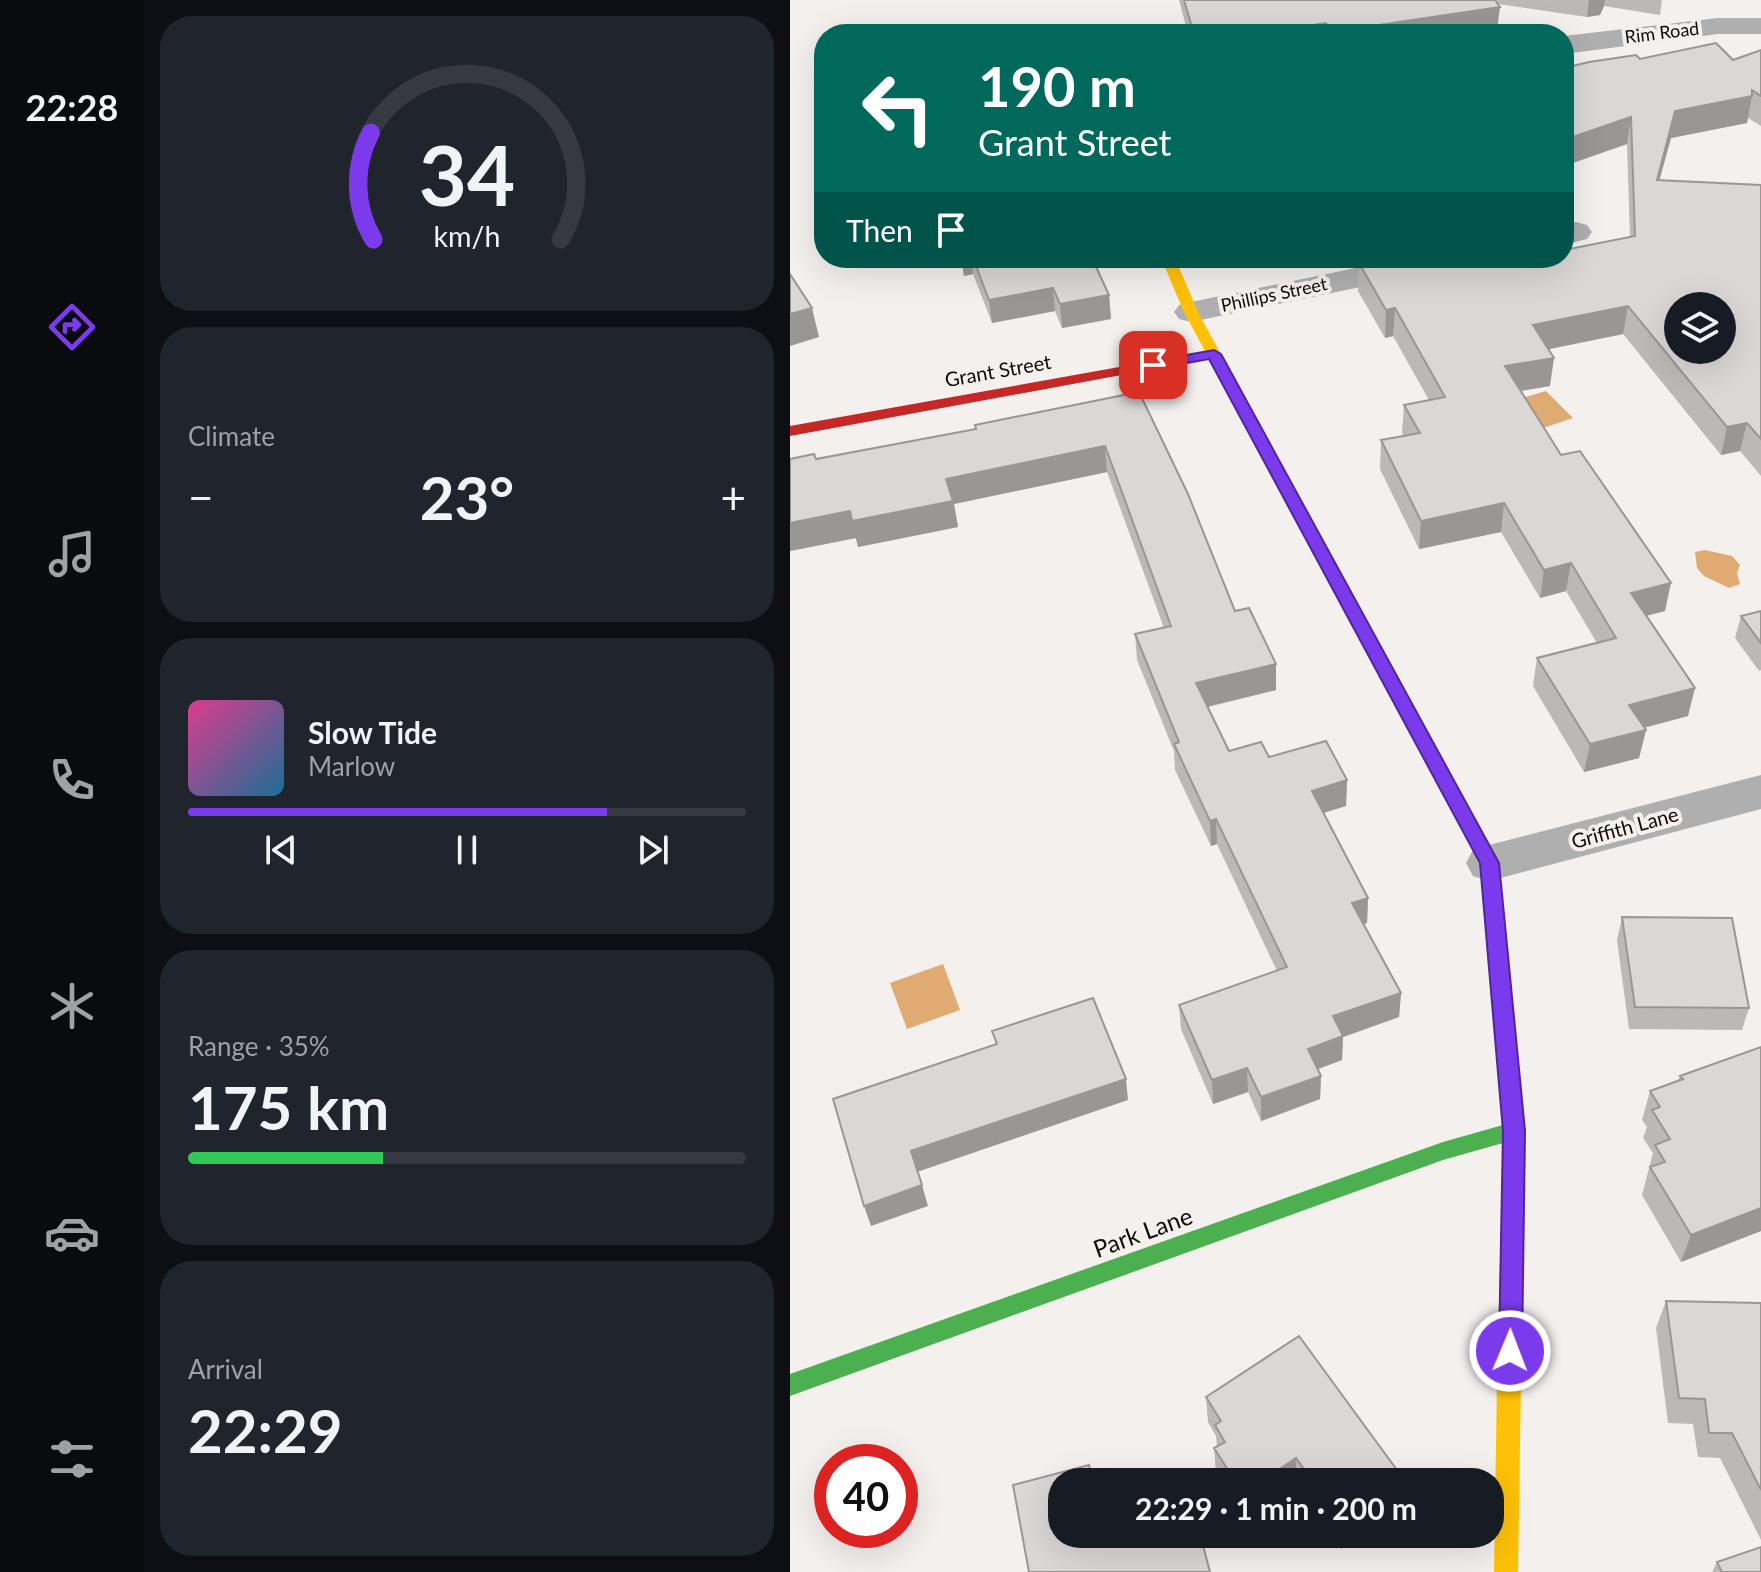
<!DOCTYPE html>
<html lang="en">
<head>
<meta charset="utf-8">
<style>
  :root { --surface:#171b24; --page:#20242c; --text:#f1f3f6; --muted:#9ea1a6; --line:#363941; --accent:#7c3aed }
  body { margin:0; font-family:Lato,sans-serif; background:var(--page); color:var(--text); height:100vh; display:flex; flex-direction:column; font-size:30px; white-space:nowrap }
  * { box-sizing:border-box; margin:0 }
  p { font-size:26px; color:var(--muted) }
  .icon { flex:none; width:44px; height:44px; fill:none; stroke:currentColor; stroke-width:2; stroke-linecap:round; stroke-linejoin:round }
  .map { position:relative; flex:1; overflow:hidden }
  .sheet { display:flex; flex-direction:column; gap:16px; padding:16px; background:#0d0f14; width:646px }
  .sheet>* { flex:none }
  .banner { position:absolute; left:24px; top:24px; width:760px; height:244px; border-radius:32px; box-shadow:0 8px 32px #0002; background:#00695c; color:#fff; overflow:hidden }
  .controls { position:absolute; left:874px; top:292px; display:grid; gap:16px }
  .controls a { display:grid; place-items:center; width:72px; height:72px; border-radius:50%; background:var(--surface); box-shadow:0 8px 32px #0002; font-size:40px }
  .speed { position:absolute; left:24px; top:1444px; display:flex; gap:16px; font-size:40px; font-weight:700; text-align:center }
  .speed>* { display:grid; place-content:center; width:104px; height:104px; border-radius:50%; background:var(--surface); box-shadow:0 8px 32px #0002; line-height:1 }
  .speed .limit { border:12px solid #d22; background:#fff; color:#111 }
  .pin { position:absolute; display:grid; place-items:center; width:68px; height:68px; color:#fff; margin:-34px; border-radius:16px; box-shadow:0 4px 12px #0006 }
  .me { position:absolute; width:88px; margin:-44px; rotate:1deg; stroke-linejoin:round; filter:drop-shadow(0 0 6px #0008) }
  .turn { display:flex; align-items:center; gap:28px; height:168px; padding:0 32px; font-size:36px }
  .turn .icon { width:104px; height:104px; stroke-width:2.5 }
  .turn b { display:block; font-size:56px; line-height:68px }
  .then { display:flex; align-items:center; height:76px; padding:0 32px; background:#0003; gap:16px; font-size:30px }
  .big { font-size:60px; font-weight:700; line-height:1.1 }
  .sheet .card { flex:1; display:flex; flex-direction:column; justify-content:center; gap:12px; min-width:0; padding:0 28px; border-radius:32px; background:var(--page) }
  .sheet .dial { align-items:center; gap:0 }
  .dial svg { height:208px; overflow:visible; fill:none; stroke:var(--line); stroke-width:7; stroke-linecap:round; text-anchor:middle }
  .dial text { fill:var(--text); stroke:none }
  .song { display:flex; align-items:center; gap:24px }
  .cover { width:96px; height:96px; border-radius:12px; background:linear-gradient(135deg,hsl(330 70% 55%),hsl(200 70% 35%)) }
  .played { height:8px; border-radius:4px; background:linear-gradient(90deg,var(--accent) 75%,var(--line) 75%) }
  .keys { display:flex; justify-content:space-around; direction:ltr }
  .heat { display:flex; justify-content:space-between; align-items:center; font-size:44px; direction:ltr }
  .charge { height:12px; border-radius:6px; background:linear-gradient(90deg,#34c759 35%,var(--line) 0) }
  .trip { position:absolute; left:258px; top:1468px; width:456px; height:80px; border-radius:32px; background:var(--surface); box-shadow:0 8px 32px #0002; font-weight:700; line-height:80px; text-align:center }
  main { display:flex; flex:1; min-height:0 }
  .menu { display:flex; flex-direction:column; width:144px; justify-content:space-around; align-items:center; background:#090b0e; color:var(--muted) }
  .menu .icon { width:56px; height:56px }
  .menu .active { color:var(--accent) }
  .menu b { font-size:36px; color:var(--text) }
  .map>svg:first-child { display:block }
  .water { fill:#e0ab73 }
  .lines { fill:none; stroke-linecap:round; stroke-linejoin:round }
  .street { fill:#aeafae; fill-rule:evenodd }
  .fast { fill:#4caf50; fill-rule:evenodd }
  .slow { fill:#ffc107; fill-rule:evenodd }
  .jam { fill:#c62828; fill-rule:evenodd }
  .wall { fill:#bbb9b8 }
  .shaded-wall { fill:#999696 }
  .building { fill:#dad7d6; stroke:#999696; stroke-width:2; fill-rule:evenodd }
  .route { fill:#7c3aed; stroke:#51269a; stroke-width:2 }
  .labels { text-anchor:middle; stroke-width:8; stroke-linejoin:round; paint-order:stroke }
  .far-street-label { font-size:18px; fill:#0d0c0a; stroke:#f5f0ec }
  .street-label { font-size:20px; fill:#0d0c0a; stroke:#f5f0ec }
  .near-street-label { font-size:24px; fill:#0d0c0a; stroke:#f5f0ec }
</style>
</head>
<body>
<main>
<nav class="menu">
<b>22:28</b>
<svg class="icon active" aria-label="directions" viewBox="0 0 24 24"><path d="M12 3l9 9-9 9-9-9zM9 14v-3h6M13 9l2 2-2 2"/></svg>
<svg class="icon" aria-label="music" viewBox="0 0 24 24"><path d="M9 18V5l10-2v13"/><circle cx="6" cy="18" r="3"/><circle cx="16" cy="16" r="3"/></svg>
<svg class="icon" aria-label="phone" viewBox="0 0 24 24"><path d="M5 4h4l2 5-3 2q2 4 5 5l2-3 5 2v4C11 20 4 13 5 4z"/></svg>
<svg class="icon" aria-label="climate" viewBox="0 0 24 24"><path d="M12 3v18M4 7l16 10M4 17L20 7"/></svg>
<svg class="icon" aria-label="car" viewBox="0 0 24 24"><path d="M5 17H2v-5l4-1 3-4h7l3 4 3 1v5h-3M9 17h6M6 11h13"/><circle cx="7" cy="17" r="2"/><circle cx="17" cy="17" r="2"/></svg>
<svg class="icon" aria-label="filters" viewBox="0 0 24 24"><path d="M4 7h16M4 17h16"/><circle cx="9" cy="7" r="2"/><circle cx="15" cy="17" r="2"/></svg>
</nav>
<section class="sheet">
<div class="card dial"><svg viewBox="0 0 100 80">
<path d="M14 69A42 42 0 1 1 86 69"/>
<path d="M14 69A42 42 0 0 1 13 28" stroke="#7c3aed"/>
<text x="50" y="56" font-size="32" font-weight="700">34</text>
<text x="50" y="72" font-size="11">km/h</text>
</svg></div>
<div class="card"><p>Climate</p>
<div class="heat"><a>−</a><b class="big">23°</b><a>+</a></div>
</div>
<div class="card">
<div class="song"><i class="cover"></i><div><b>Slow Tide</b><p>Marlow</p></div></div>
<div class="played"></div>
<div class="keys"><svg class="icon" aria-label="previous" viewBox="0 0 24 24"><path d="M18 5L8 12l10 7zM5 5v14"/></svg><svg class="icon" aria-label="pause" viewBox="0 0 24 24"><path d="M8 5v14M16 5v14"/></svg><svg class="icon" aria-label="next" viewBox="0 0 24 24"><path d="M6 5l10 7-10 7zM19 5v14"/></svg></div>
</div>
<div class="card"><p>Range · 35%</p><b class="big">175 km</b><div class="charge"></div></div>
<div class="card"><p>Arrival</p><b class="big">22:29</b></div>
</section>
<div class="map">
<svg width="971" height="1572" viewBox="0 0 971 1572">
  <rect width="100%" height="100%" fill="#f3f0ee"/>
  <path class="water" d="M756,391L783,418L753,428L726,400Z
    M915,550L942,556L950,565L947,573L950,584L939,588L914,576L907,568L905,552Z
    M153,964L170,1010L117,1029L100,983Z"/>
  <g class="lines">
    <path class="street" d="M928,18H971V34H928L774,54V36Z
      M786,222L797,225L802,232L797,239L774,245V225Z
      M614,258H678L674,265L662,268L401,322L389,319L384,312L389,305L401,302Z
      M971,775V809L699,881L683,876L676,863L683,850L699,845Z"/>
    <path class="fast" d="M706,925L713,927L716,933L734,1131L731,1380L727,1388L719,1391L711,1388L707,1380L713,1143L653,1160L0,1396V1374L653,1142L713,1125L696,933L699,927Z"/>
    <path class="slow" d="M371,258H385L408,312L597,660L595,664L589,666L581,660L394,312Z
      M719,1369L727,1372L731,1380L728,1572H704L707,1380L711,1372Z"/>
    <path class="jam" d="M424,350L431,354L429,357L0,436V426Z
      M589,654L597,660L708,863L716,933L713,939L706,941L699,939L696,933L690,863L581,660Z"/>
  </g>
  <path class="wall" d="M389,0H872L870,15L814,6L810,15L797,17L708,4L707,31L685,34H398Z
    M971,50V126L958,118L957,123L881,138L869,180L971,185V476L950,451L931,455L833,334L759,349L760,386L731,391L771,455L875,611L856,616L898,716L854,728L856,730L849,758L794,772L743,686L747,658L807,643L776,591L750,598L711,532L629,549L590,469L591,440L614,436L612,433L614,405L639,400L603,336L595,338L568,291L569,263H706L840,237L837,144L774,166V68L850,59L943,60Z
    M171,258H302L319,295L321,319L272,328L265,311L202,323L183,274L174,276Z
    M349,392L445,611L486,690L418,707L439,751L479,757L557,780L556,806L534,813L578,898L577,923L573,924L611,993L609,1017L553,1037L552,1060L528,1069L531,1076L530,1099L471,1121L458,1092L423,1104L391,1029L389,1005L487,971L427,844L421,846L385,770L384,751L347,660L345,634L374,628L317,472L164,504L168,527L68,547L66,538L0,551V459H26L186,429L185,425Z
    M971,609V670L969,671L945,638L951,616L971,611Z
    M832,917L959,1008L952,1030L839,1029L827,940Z
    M971,1047V1231L891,1262L852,1195L863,1153L853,1138L857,1127L852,1120L860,1091L888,1081L890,1076Z
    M876,1301L971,1303V1540L930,1458L908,1457L903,1424L878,1423L866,1328Z
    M416,1397L615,1481L614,1482H393L426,1473L424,1448L427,1447L426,1436L418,1422Z
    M541,1534H571L551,1549Z
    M927,1562L971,1572H922Z"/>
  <path class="shaded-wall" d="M799,0H815L814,6L810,15L797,17Z
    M710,7L707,31L685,34H542V32Z
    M536,23V34H464Z
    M449,27V34H404Z
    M962,96L957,123L881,138L862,207L867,180L885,111Z
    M841,117L837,144L774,166V140Z
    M171,258H181L183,274L174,276Z
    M263,288L265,311L202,323L199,300Z
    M319,295L321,319L272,328L270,304Z
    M838,306L833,334L740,353L743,325Z
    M22,308L29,337L0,346V314Z
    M605,308L603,336L595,338L596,310Z
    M764,358L760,386L712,394L715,366Z
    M957,423L950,451L931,455L937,427Z
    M315,446L317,472L164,504L168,527L68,547L62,521L156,479Z
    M714,503L711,532L629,549L631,521Z
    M60,511L66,538L0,551V523Z
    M781,563L776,591L750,598L754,570Z
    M881,583L875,611L835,621L841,593Z
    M486,664V690L407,709L406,683Z
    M905,688L898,716L833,733L839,705Z
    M856,730L849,758L794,772L800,744Z
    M557,780L556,806L522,816V791Z
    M426,819L427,844L421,846L420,821Z
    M578,898L577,923L560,928L562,903Z
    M611,993L609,1017L553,1037L552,1060L517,1073L518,1049L543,1016Z
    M457,1068L458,1092L423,1104L422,1080Z
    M531,1076L530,1099L471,1121V1097Z
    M336,1079L338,1100L127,1172L121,1151Z
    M132,1185L138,1206L81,1226L74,1206Z
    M971,1208V1231L891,1262L901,1235Z
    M506,1458V1482H471Z
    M409,1534H430L410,1548Z
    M552,1534H571L551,1549Z"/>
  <path class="building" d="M394,0H705L710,7L542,32L536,23L464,34H454L449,27L404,34Z
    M236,28L242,34H217Z
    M926,43L943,60L971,50V96L962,90V96L885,111L867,180L971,185V439L957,423L937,427L838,306L743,325L764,358L715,366L771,455L790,451L881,583L841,593L905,688L839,705L856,730L800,744L747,658L826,638L781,563L754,570L714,503L631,521L591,440L630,433L614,405L655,397L605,308L596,310L569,263L594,258H703L706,263L730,258H774V250L845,236L841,117L774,140V68L799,62L846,55L850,59ZM888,306H932V350H888Z
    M183,258H302L319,295L270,304L263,288L199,300Z
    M0,274L22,308L0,314Z
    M349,392L398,494L445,611L459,608L486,664L406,683L439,751L471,742L479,757L536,741L557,780L522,791L578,898L562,903L611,993L543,1016L553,1036L518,1049L531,1076L471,1097L457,1068L422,1080L389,1005L497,967L426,819L420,821L384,744L389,742L345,634L381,626L315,446L156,479L163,501L62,521L60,511L0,523V459L24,454L26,459L186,429L185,425Z
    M971,611V643L951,616Z
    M832,917L942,918L959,1008L845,1007Z
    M303,998L336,1079L121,1151L132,1185L74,1206L43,1099L207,1044L202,1031Z
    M971,1047V1208L901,1235L860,1167L875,1162L865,1145L880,1139L862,1110L870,1107L860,1091L893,1079L890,1076Z
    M876,1301L971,1303V1490L942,1433H919L915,1399L889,1398Z
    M509,1336L615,1481L523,1482L506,1458L471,1482H393L438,1470L424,1448L435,1442L425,1425L431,1421L416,1397Z
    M299,1465L303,1482H272V1534H410L420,1572H239L223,1485Z
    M971,1547V1572H932L927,1562Z"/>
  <path class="route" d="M424,350L431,354L709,863L735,1131L732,1351L728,1359L720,1362L712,1359L709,1351L713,1131L690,863L419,359L363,369L356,365L363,361Z"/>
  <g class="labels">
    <g class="far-street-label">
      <text transform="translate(872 33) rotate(-7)" y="6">Rim Road</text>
      <text transform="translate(484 295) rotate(-12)" y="6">Phillips Street</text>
    </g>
    <g class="street-label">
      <text transform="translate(208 371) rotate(-10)" y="7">Grant Street</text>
      <text transform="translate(835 828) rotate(-15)" y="7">Griffith Lane</text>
    </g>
    <g class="near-street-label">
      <text transform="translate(353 1233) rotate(-20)" y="8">Park Lane</text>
    </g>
  </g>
</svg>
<div class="controls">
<a><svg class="icon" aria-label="layers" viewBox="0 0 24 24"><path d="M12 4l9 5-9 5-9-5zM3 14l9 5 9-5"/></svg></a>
</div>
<div class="speed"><div class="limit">40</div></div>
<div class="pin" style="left:363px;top:365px;background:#d93025"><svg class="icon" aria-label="arrive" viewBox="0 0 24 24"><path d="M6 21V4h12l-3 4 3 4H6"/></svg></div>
<svg class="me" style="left:720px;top:1351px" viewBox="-20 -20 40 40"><circle r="17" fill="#7c3aed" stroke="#fff" stroke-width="3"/><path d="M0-11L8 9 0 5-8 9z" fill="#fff"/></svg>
<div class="trip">22:29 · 1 min · 200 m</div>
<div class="banner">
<div class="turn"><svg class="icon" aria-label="left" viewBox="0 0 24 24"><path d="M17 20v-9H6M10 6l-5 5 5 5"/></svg><div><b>190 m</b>Grant Street</div></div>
<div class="then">Then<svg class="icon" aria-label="arrive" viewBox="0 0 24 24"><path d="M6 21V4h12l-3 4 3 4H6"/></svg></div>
</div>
</div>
</main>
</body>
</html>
